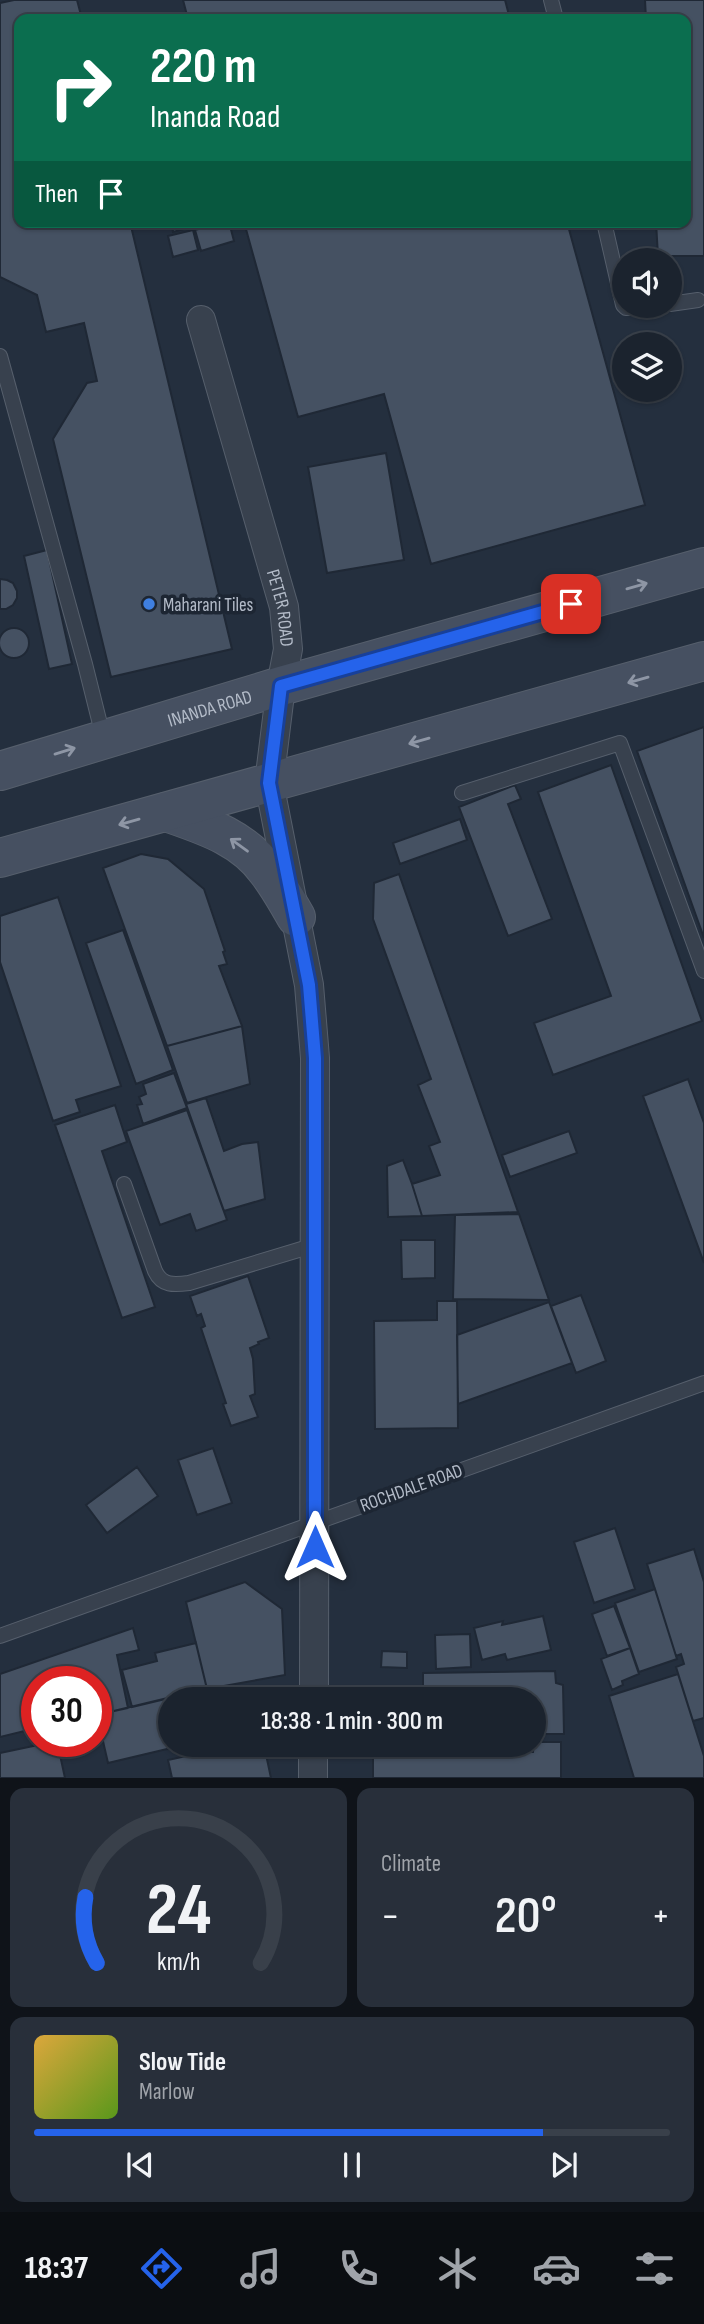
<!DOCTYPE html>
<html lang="en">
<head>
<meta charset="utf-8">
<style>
  :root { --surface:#1b232e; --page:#282f3a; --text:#f1f3f6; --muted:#a0a4aa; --line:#39404a; --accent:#2563eb }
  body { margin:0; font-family:"Sofia Sans Condensed",sans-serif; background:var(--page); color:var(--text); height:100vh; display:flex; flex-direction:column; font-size:26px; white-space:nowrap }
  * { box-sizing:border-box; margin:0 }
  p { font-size:23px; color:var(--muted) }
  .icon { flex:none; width:38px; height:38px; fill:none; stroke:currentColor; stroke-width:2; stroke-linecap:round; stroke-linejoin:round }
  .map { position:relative; height:1778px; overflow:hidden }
  .drawer { display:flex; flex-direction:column; gap:10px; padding:10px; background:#0f1319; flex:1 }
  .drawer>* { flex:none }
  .hud { position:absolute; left:14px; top:14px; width:677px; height:214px; border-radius:14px; box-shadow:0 2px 5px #0004,0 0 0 2px var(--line); background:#0b6e4f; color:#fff; overflow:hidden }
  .buttons { position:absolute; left:612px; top:248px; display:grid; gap:14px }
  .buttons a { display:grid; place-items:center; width:70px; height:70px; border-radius:50%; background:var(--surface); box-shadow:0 2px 5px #0004,0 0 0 2px var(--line); font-size:35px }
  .speed { position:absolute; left:21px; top:1666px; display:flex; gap:14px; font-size:35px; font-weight:700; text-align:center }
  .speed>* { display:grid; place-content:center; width:91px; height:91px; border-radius:50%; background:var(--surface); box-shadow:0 2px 5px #0004,0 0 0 2px var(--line); line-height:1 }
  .speed .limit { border:10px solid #d22; background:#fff; color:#111 }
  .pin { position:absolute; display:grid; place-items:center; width:60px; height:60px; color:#fff; margin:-30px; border-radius:14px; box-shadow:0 4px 10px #0006 }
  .me { position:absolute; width:77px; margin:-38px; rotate:0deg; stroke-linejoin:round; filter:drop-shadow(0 0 5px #0008) }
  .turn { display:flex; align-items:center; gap:24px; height:147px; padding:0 21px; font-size:32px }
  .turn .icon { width:91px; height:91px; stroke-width:2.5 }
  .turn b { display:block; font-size:49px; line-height:60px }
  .then { display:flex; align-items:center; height:66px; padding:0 21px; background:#0003; gap:14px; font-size:26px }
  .big { font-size:52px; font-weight:600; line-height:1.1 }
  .drawer .card { flex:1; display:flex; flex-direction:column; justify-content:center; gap:10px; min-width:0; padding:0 24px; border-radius:14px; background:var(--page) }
  .drawer .dial { align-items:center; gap:0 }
  .dial svg { height:182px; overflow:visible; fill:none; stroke:var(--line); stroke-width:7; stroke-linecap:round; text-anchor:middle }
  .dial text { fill:var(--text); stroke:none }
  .song { display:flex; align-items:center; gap:21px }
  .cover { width:84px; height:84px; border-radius:10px; background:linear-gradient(135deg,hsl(40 70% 55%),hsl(90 70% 35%)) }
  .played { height:7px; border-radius:4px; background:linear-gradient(90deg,var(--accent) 80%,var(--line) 80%) }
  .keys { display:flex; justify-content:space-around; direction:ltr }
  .heat { display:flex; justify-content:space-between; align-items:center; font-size:38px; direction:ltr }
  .drawer .tiles { flex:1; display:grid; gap:10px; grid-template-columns:1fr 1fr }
  .card:last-child { grid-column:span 2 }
  .trip { position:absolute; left:158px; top:1687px; width:388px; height:70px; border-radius:35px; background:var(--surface); box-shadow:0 2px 5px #0004,0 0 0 2px var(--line); font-weight:600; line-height:70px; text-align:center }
  .dock { display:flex; height:112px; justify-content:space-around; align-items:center; background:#0b0e12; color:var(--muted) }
  .dock .icon { width:49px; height:49px }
  .dock .current { color:var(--accent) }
  .dock b { font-size:32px; color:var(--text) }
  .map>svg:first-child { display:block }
  .building { fill:#455162; stroke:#1f2835; stroke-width:2 }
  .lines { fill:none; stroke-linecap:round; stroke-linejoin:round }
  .lane-casing { stroke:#565f6c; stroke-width:16 }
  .street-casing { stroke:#565f6c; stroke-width:30 }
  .secondary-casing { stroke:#565f6c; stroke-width:40 }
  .lane { stroke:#38414e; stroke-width:14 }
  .street { stroke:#38414e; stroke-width:28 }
  .secondary { stroke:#465061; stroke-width:38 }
  .oneway { stroke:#8e96a5 }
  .route-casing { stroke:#184099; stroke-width:18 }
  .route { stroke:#2563eb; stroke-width:12 }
  .shop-dot { fill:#3f7fe0; stroke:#1d2633; stroke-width:2.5 }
  .labels { text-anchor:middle; stroke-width:7; stroke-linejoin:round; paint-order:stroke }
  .poi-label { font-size:19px; fill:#b4bcc9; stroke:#1d2633; text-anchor:start }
  .street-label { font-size:19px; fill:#b4bcc9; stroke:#1d2633 }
</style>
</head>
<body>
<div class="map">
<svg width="704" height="1778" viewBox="0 0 704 1778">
  <rect width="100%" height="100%" fill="#242f3e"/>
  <path class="building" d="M14,0H77L82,19H19V222H130L232,649L111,677L53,439L87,383L97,381L84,323L46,332L37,295L0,277V3Z
    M183,0H505L510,19H188Z
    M645,0H704V256H658L656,222H686V19H646Z
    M171,222H198L199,225L173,232Z
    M222,222H229L234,241L201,251L195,230Z
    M244,222H567L645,505L431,564L384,394L298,417Z
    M193,230L198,250L173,257L168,236Z
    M386,453L404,560L327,573L308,467Z
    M47,550L72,664L49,669L24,556Z
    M0,579L7,580L13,583L17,591V598L13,605L6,609H0Z
    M-1 643a15 15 0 1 1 30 0a15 15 0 1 1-30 0Z
    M704,727V938L637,751Z
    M611,765L702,1021L553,1075L534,1023L611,996L538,792Z
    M515,785L521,799L508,804L552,919L508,936L459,807Z
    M460,819L467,840L400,864L393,843Z
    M141,854L168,859L204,889L225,951L223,952L227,964L219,966L242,1026L167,1046L103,868Z
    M399,874L518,1212L422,1216L412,1184L440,1175L429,1146L440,1142L418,1085L431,1079L373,919L374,883Z
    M58,897L121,1086L76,1100L80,1112L53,1121L0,962V916Z
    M123,930L173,1070L136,1084L86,943Z
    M242,1026L250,1084L187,1103L167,1046Z
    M174,1073L187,1108L143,1124L137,1105L142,1104L139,1097L146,1094L143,1084Z
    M688,1079L704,1123V1263L643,1096Z
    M206,1098L224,1151L242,1144L258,1142L265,1199L224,1211L186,1104Z
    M115,1105L127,1142L102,1151L155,1307L122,1318L55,1125Z
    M187,1110L227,1220L196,1231L190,1214L160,1225L126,1131Z
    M569,1131L577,1153L510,1177L502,1155Z
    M403,1160L412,1184L422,1216L388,1217L387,1166Z
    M519,1214L549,1300L453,1299L455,1215Z
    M401,1240H435V1278L402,1279Z
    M248,1276L269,1338L258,1342L259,1344L250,1348L253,1359L255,1394L250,1396L258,1417L231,1426L223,1404L226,1403L201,1328L205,1326L201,1314L197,1316L190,1296Z
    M581,1295L606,1361L576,1373L551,1306Z
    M437,1301H457L458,1428L375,1429L374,1321L437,1320Z
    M549,1302L572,1363L458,1404L457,1335Z
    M213,1448L232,1503L197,1515L178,1460Z
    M137,1467L158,1496L107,1533L86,1505Z
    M615,1528L635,1589L594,1603L574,1542Z
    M694,1549L704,1582V1718L693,1721L676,1667L684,1664L681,1654L676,1656L647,1564Z
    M245,1582L282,1609L285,1675L207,1689L186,1602Z
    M655,1589L677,1659L639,1672L615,1603Z
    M614,1606L630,1648L607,1656L592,1614Z
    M543,1616L551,1650L507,1660L505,1654L482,1660L474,1628L503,1621L502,1625Z
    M133,1628L139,1650L117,1655L128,1708L96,1715V1682H37V1728L0,1737V1674Z
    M470,1634L471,1667L436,1669L435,1635Z
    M196,1643L207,1689L132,1707L122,1670L157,1661L155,1653Z
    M630,1648L639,1674L622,1681L623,1685L612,1690L601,1659Z
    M382,1651L407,1652V1668L381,1667Z
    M555,1671L556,1683L563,1685L564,1734H534V1699H423V1673Z
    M678,1674L704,1756V1778H634L609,1696Z
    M205,1689L208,1699H170V1745H184L108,1763L97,1715Z
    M57,1741L65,1778H0V1753Z
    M534,1742H561V1778H373V1745H399V1752H533Z
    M236,1745H264L271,1778H172L168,1760Z"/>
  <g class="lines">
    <defs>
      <path id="lane" d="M551,0L556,19
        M604,222L623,305L626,308L651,306
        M670,304L698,300
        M0,356L85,664L104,740
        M462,793L620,743L704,971
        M124,1184L155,1271C162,1286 174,1285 189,1283L315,1245
        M0,1636L704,1383"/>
      <g id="street">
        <path id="s1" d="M201,320L284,607L288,649L281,686L269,783L309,985L315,1058L314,1699"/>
        <path d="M313,1778V1745"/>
      </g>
      <g id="secondary">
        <path id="s2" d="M0,771L281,686L704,567"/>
        <path d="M166,812C203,825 243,837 267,871C278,885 287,901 296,917"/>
        <path d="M0,858L704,661"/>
      </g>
    </defs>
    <use href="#lane" class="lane-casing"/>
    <use href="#street" class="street-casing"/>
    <use href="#secondary" class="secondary-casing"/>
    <use href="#lane" class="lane"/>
    <use href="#street" class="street"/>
    <use href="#secondary" class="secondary"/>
  </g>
  <defs><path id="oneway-shaft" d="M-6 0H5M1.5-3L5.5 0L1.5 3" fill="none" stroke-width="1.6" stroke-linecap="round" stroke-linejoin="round" transform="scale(1.75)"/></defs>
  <g class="oneway">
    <use href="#oneway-shaft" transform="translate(637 586) rotate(-16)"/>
    <use href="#oneway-shaft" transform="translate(638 680) rotate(164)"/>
    <use href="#oneway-shaft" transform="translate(419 741) rotate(164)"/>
    <use href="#oneway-shaft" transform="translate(65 751) rotate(-17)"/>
    <use href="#oneway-shaft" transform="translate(129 822) rotate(164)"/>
    <use href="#oneway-shaft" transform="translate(239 845) rotate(-144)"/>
  </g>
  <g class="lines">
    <defs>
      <path id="route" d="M315,1547V1058L309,985L269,783L281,686L571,604"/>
    </defs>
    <use href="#route" class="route-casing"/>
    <use href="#route" class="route"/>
  </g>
  <circle class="shop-dot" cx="149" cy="604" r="7"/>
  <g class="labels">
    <g class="poi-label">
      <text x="163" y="611">Maharani Tiles</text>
    </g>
    <g class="street-label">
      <text dy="7" stroke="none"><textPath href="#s1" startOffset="299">PETER ROAD</textPath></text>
      <text dy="7" stroke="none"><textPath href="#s2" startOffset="219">INANDA ROAD</textPath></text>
      <text transform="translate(411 1487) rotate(-20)" y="7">ROCHDALE ROAD</text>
    </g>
  </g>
</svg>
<div class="buttons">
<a><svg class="icon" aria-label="sound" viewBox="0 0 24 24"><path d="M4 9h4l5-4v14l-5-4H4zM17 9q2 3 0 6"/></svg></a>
<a><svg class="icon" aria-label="layers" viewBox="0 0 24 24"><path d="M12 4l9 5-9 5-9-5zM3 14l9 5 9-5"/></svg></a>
</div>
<div class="speed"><div class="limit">30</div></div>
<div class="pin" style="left:571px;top:604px;background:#d93025"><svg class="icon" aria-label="arrive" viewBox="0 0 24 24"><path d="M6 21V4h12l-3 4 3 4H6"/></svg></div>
<svg class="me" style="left:315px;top:1547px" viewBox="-20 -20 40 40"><path d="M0-17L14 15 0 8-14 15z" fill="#2563eb" stroke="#fff" stroke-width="4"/></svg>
<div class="trip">18:38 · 1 min · 300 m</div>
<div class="hud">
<div class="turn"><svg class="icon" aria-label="right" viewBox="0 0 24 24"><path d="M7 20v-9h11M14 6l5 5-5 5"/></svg><div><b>220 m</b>Inanda Road</div></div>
<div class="then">Then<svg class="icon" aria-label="arrive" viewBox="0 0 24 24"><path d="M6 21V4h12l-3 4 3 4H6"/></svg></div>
</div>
</div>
<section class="drawer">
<div class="tiles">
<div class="card dial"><svg viewBox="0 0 100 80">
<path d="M14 69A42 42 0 1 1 86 69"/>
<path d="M14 69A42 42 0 0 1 9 40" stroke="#2563eb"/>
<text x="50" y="56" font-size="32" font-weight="700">24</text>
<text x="50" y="72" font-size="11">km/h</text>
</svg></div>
<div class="card"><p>Climate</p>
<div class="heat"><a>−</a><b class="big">20°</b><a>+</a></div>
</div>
<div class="card">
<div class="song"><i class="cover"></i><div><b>Slow Tide</b><p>Marlow</p></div></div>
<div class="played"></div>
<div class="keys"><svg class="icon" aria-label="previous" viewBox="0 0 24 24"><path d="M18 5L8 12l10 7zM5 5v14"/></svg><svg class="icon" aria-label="pause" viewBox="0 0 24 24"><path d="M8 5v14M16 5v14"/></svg><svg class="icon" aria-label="next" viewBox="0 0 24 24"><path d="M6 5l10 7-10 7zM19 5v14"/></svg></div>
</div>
</div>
</section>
<nav class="dock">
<b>18:37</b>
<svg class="icon current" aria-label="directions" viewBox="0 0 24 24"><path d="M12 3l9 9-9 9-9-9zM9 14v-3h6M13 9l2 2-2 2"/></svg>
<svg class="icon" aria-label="music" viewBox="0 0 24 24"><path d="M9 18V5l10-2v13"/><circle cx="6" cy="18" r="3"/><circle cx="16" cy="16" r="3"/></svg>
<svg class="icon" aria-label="phone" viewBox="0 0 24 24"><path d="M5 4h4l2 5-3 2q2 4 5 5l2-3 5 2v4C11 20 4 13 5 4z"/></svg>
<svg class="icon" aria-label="climate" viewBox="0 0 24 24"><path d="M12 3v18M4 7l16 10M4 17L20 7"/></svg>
<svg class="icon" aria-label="car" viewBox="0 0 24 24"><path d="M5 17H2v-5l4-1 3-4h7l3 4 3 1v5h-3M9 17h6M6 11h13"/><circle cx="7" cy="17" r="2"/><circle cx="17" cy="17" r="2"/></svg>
<svg class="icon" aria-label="filters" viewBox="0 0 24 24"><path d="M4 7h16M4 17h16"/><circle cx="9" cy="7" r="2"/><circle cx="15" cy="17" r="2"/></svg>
</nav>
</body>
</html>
